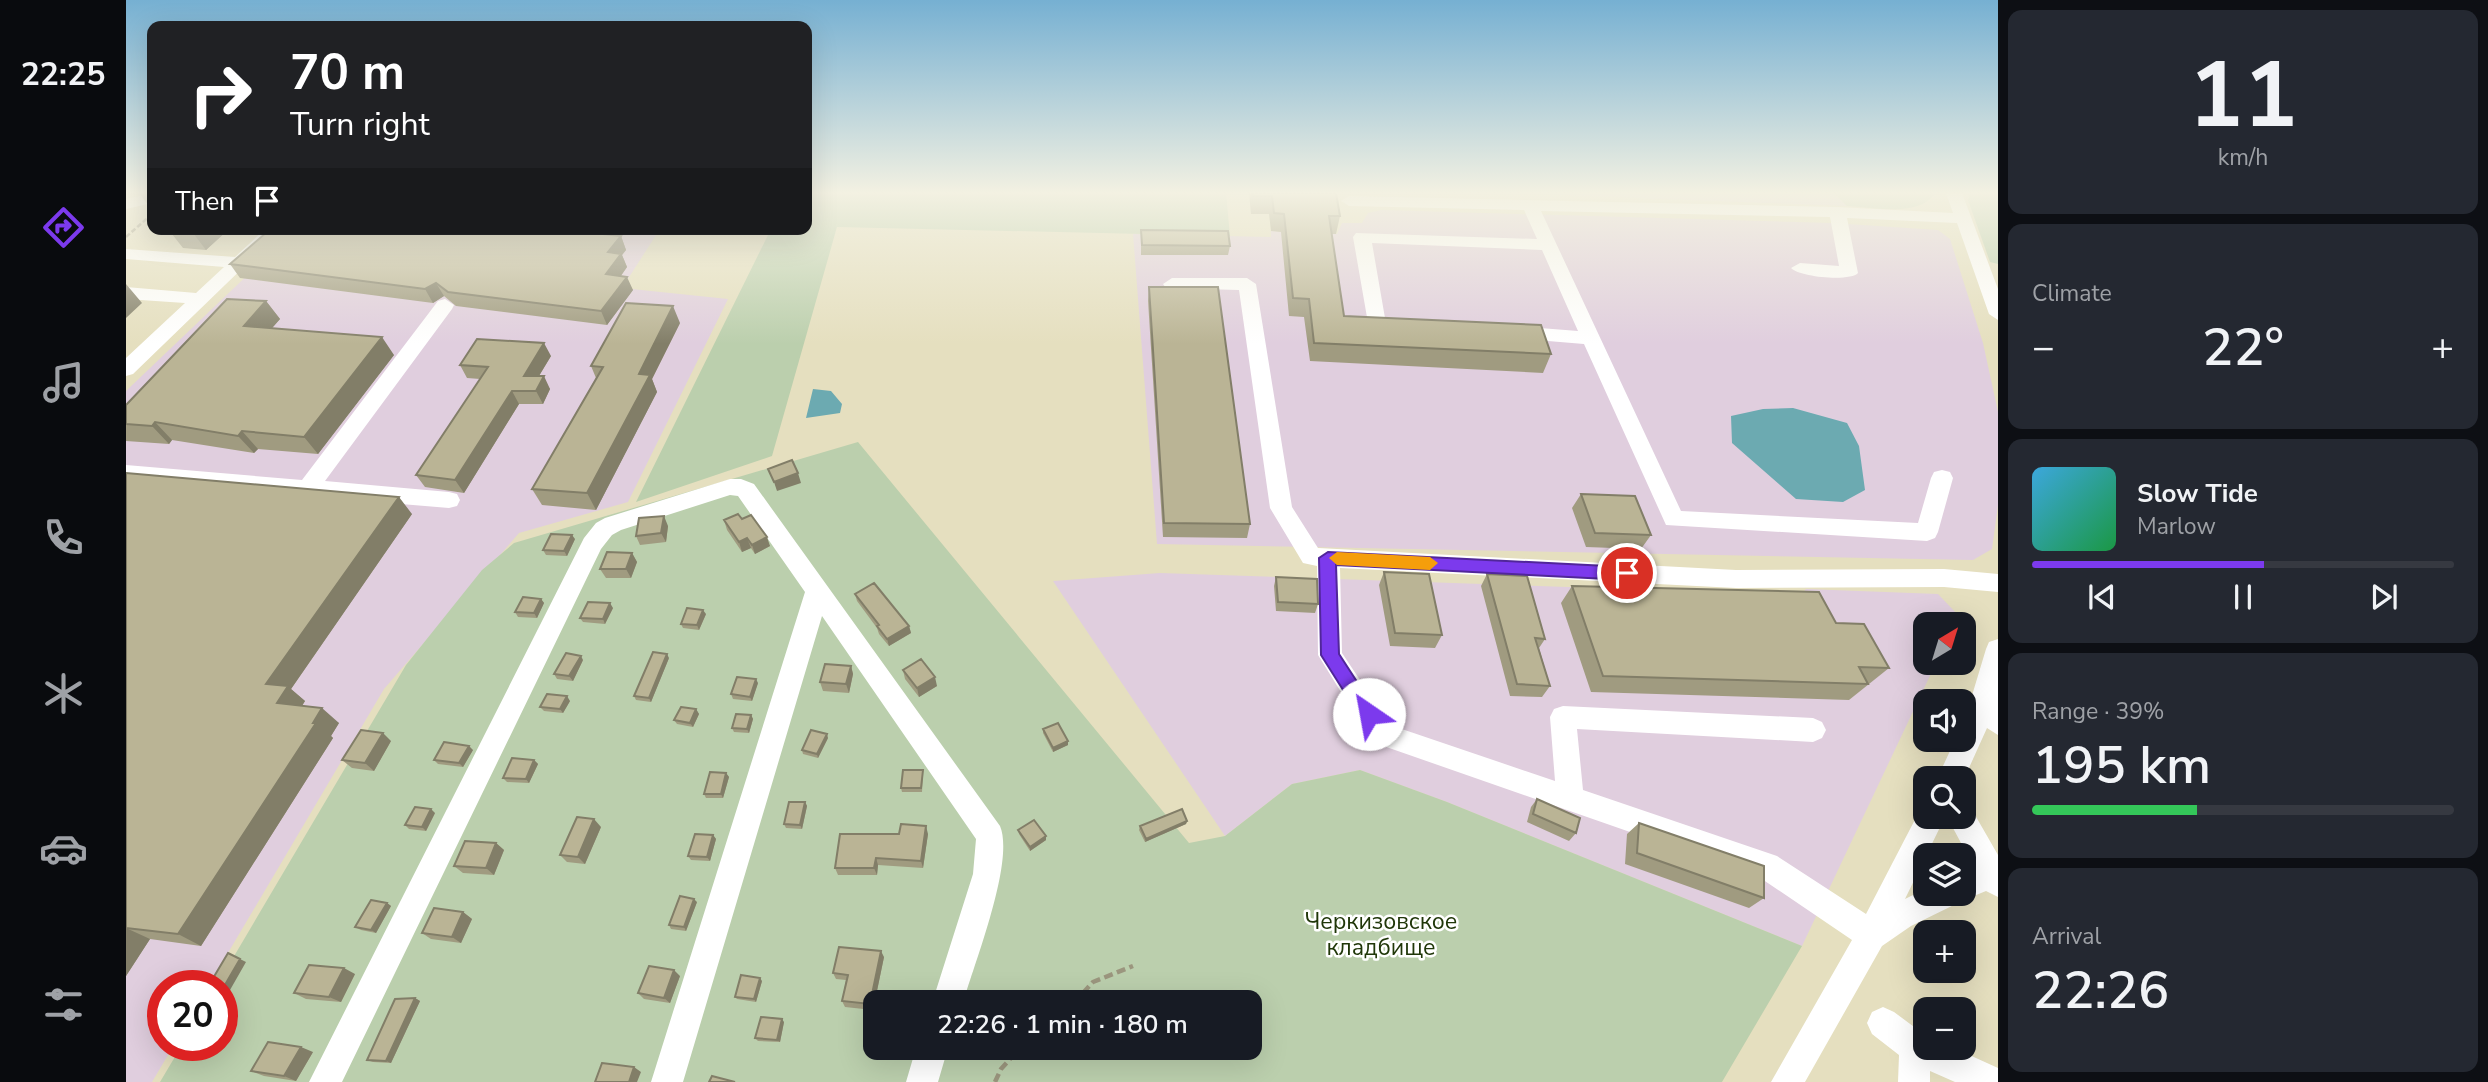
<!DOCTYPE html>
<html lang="en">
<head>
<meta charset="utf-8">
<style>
  :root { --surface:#171b24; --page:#242831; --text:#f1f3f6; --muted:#9ea1a6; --line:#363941; --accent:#7c3aed }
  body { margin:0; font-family:"Nunito Sans",sans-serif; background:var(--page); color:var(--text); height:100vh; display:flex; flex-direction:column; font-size:26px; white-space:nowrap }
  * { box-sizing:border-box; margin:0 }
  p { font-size:23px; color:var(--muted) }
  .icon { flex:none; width:38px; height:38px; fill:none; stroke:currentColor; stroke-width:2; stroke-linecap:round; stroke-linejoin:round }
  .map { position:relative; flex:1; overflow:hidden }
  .side { display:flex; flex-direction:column; gap:10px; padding:10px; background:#0d0f14; width:490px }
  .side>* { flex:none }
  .guide { position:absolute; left:21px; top:21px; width:665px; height:214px; border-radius:14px; box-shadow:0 7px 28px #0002; background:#202124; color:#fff; overflow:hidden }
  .needle { width:46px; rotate:38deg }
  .fabs { position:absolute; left:1787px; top:612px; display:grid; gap:14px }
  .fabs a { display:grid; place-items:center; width:63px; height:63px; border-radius:14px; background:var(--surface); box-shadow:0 7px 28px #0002; font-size:35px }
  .speed { position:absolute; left:21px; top:970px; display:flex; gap:14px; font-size:35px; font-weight:700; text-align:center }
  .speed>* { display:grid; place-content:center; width:91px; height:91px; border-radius:50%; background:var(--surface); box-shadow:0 7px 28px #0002; line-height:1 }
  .speed .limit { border:10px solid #d22; background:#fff; color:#111 }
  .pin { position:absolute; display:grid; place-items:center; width:60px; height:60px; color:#fff; margin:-30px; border:4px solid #fff; border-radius:50%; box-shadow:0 2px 7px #0007 }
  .me { position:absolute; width:77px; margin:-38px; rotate:327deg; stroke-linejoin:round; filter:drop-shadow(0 0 5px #0008) }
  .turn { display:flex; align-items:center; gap:24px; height:147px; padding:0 28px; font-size:32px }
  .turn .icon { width:91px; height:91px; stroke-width:2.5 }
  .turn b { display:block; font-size:49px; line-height:60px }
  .then { display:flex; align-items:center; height:66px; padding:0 28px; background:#0003; gap:14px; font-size:26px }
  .big { font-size:52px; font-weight:600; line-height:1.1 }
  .side .tile { flex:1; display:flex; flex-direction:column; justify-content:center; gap:10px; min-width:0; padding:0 24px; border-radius:14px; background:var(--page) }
  .side .dial { align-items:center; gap:0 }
  .dial b { font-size:91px; line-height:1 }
  .song { display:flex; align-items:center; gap:21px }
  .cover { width:84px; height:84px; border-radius:10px; background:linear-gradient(135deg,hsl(200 70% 55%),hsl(140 70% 35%)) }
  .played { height:7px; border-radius:4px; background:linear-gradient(90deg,var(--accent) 55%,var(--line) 55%) }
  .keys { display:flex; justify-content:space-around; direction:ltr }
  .heat { display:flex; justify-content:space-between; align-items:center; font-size:38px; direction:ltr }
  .charge { height:10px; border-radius:5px; background:linear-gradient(90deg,#34c759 39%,var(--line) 0) }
  .trip { position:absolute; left:737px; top:990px; width:399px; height:70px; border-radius:14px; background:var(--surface); box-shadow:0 7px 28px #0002; font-weight:600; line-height:70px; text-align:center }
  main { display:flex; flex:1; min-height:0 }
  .menu { display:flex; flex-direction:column; width:126px; justify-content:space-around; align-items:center; background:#090b0e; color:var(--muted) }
  .menu .icon { width:49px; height:49px }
  .menu .on { color:var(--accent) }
  .menu b { font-size:32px; color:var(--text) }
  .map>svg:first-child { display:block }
  .industrial { fill:#e0cede }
  .green { fill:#bbcfad; fill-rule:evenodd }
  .water { fill:#6caab1 }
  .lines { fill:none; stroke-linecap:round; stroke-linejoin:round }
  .path-far1 { stroke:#9b967e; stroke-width:2.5; stroke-dasharray:5 2.5; stroke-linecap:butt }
  .path { stroke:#9b967e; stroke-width:4.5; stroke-dasharray:9 4.5; stroke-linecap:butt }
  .minor { fill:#fff; fill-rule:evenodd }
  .wall { fill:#a09b80 }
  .shaded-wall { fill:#827e68 }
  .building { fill:#bab495; stroke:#827e68; stroke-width:2 }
  .route { fill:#7c3aed; stroke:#51269a; stroke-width:2 }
  .slow { fill:#f59e0b }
  .labels { text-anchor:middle; stroke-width:5; stroke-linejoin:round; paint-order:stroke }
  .near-park-label { font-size:23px; fill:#203709; stroke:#fff }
</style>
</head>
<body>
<main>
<nav class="menu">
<b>22:25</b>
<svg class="icon on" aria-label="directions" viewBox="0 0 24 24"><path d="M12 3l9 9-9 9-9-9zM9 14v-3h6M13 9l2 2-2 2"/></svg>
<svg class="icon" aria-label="music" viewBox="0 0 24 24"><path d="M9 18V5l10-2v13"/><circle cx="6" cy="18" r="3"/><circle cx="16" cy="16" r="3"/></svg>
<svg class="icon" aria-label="phone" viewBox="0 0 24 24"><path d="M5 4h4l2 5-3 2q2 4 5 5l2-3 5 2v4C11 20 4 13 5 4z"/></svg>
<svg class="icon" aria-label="climate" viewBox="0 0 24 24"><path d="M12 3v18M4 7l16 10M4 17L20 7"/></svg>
<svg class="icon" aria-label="car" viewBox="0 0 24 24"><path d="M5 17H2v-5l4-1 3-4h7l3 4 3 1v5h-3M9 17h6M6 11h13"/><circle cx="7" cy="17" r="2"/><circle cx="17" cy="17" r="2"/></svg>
<svg class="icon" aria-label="filters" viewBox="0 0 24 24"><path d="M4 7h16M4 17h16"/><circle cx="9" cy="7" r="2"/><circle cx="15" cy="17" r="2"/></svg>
</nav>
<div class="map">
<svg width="1872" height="1082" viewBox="0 0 1872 1082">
  <rect width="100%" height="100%" fill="#e5dfbf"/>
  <path class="industrial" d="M1388,193H1708L1721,206H1720Z
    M1255,210L1706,223L1812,230L1824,239L1857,343L1872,412V505L1866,549L1847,560L1031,544L1007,234L1145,237V231L1211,234L1216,223H1236L1242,213Z
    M170,229H534L496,288L602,299L502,502L393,533L258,689L83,985H37V1045H48L26,1082H0V391Z
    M1034,573L1675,595L1680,589L1812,594L1833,616L1829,625H1799V663H1810L1676,946L1321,802L1234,770L1166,784L1099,836L927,581Z"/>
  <path class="green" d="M681,193H1100L1104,236L711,227L646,456L510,502L643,233L637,229H681Z
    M1708,193H1809C1794,218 1745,207 1721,206Z
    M1850,193H1872V264L1864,262L1842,200L1844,195Z
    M732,442L1063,843L1099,836L1166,784L1234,770L1321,802L1676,946L1596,1082H34L56,1045H96V985H91L280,665L356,570L388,543ZM749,1003H1124V1048H749Z"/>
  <path class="water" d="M687,389L705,391L716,404L714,413L680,418Z
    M1667,408L1721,423L1733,446L1739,490L1717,502L1670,499L1606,443L1605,416L1637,409Z"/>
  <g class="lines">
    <path class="path-far1" d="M0,237L26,214"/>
    <path class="path" d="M948,1003L967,982L1007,966
      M869,1082L875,1069L894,1048"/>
    <path class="minor" d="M26,193V203L0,209V199Z
      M1820,193H1836L1872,289V320L1863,314L1831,223L1721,218L1732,273C1724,282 1673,277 1665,268L1674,263L1713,266L1704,217L1415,211L1555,511L1792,523L1805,478L1808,472L1816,470L1824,472L1827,478L1812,532L1809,538L1801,541L1540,525L1458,344L1387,338L1380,336L1378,332L1380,328L1387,326L1452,331L1416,250L1246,243L1259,318L1283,321L1285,325L1283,329C1271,332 1256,330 1244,327L1242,323L1227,237L1230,233L1411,239L1398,210L1223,206L1215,201L1223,196L1711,207L1827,213Z
      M139,229H157L7,374L0,376V358L59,303L0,299V287L70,293L98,267L0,259V249L109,257Z
      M515,229H553C545,237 523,237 515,229Z
      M1046,278H1121L1130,284L1166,507L1192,548L1610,570L1818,569L1872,574V592L1818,587L1610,588L1214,568L1216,653L1264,725L1429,781L1424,717L1428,709L1437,706L1687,718L1696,722L1700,730L1696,738L1687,742L1451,729L1457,790L1651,856L1740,914L1795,808L1799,806V817H1819L1779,899L1799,889V894H1838V872L1848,867L1821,817H1838V805L1845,808L1872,855V897L1860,891L1838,900L1833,898L1830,904L1785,926L1756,946L1679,1082H1645L1726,940L1633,877L1246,742L1192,655L1191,566L1177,563L1144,508L1113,290L1040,288L1037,284Z
      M319,299L328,305L326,309L199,481L323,492L331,494L334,500L331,506L323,508L0,481V465L176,480L312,301Z
      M604,479H615L628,484L874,826C889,861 848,964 837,1003H806L847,874L850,839L696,616L557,1082H525L679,592L612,496L604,495L495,530L486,535L475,549L216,1082H183L458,538L470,523L479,518Z
      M1872,639V735L1861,728L1838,779H1811L1829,740H1838V722L1860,649L1863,642Z
      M1757,1007L1768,1012L1799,1035V1048H1828L1872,1068V1082H1829L1804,1071V1082H1772L1773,1055L1746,1034L1741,1023L1746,1012Z
      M790,1048H822L812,1082H780Z"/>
  </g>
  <path class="wall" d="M0,193H26V210L13,193L0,195Z
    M1123,193H1210L1214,216L1210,234H1205L1218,316L1425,354L1417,373L1184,361L1178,317L1163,316L1155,232L1145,231L1143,214H1125Z
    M42,229H103L80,250L57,248Z
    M1015,230L1104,246L1102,255H1015Z
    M455,232L495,236L500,250L496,255L501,267L495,276L507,290L481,325L330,306L318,296L307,303L114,278L104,264L154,234Z
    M1023,287L1124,524L1121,538L1037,537L1022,301Z
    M140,301L154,319L146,328L268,355L192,454L132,449L128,453L46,440L43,444L0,441V405Z
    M554,323L526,379L531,392L470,510L416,505L406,489L470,378L465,366Z
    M425,356L413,376L424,389L417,404H393L338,493L299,487L290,475L354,379L341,378L334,365Z
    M0,473L286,514L165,689L179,701L176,706L213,723L205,736L207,738L75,946L24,939L0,976Z
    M1455,494L1525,535L1515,549L1460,547L1446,508Z
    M616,519L644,546L629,554L625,548L616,552L601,530L598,520Z
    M542,526L540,542L514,545L510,536Z
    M449,539L441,556L420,555L417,550Z
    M506,553L511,562L505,578H480L474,569Z
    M1258,572L1316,635L1309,648L1264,646L1253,585Z
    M1361,574L1419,639L1413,648L1424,686L1416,697L1384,696L1355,586Z
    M1150,577L1192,604L1189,613L1150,611L1148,586Z
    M1446,586L1710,623L1763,668L1723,700L1465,692L1435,603Z
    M729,594L783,626L785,633L763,646L753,634L751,628L731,601Z
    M415,599L418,603L411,618L392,617L389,612Z
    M487,608L479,624L457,622L454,618Z
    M580,614L573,630L557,628L555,624Z
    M543,658L525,702L510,700L508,696Z
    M457,660L447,681L431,679L428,674Z
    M725,666L727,674L723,693L697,691L694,682Z
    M777,670L811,686L793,697L779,679Z
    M632,683L626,701L607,699L605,694Z
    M444,701L437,713L418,711L414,707Z
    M570,709L573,714L567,727L551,724L548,720Z
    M625,715L627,719L623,733L608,732L606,728Z
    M917,729L942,745L927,752L917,733Z
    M702,738L692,758L677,754L676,750Z
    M265,741L248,771L226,768L216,760Z
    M347,750L337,767L312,764L308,760Z
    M408,760L412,764L403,783L381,782L377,778Z
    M797,770V774L796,792H776L775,788Z
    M600,773L603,777L597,798H580L578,794Z
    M1411,799L1450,833L1443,841L1401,822L1405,807Z
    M679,802L681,806L676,829L660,828L658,824Z
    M309,813L300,831L283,829L279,825Z
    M1061,821L1060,824L1019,842L1013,830L1014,826Z
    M1513,823L1638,898L1623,908L1499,864L1501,834Z
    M475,827L459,864L441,862L434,855Z
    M892,830L920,836V840L904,851L893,834Z
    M802,834L797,868L752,865L751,875H712L709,868Z
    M587,835L590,839L584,861L565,860L562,856Z
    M370,843L378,850L368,875L337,873L328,866Z
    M571,902L560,931L545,929L543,925Z
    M261,903L265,906L250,933L235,930L229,927Z
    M337,912L346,919L335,943L305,939L296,933Z
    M758,957L747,1010L719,1007L716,1001L720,980L710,979L707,973Z
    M229,974L215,1002L180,999L168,993Z
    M554,976L544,1003L518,999L512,993Z
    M636,981L630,1002L611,999L609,997Z
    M289,998L294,1001L265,1063L247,1062L241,1060Z
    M658,1022L654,1042L632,1041L629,1038Z
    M187,1052L170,1081L138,1076L125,1071Z"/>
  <path class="shaded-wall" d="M64,229H103L80,250Z
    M441,229H458L446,244L440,230Z
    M495,236L500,250L496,255L501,267L486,288L480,274L482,252Z
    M501,277L507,290L481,325L475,311Z
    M310,283L318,296L307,303L299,289Z
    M0,284L16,303L0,318Z
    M140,301L154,319L132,344L118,326Z
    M547,306L554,323L526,379L531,392L470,510L461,493L513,374Z
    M256,337L268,355L192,454L178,437Z
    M418,343L425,356L405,389L398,376Z
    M418,376L424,389L417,404L410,391Z
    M386,391L393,404L338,493L329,480Z
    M29,422L46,440L43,444L26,426Z
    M116,431L132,449L128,453L112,436Z
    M672,473L675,483L651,491L648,482Z
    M273,497L286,514L165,689L179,701L168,718L151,703L140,684Z
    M538,516L542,526L540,542L535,533Z
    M446,535L449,539L441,556L438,551Z
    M641,537L644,546L629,554L626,545Z
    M621,538L625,548L616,552L613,542Z
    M506,553L511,562L505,578L500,569Z
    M415,599L418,603L411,618L408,613Z
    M484,603L487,608L479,624L477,619Z
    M577,610L580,614L573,630L571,625Z
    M783,626L785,633L763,646L761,639Z
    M541,654L543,658L525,702L523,698Z
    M455,656L457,660L447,681L443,676Z
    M725,666L727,674L723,693L720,684Z
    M809,677L811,686L793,697L791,688Z
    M630,679L632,683L626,701L624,697Z
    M441,696L444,701L437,713L434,709Z
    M196,708L213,723L205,736L207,738L75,946L52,934Z
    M570,709L573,714L567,727L564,723Z
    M625,715L627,719L623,733L621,729Z
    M257,733L265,741L248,771L239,763Z
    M701,734L702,738L692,758L691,754Z
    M942,741V745L927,752V748Z
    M343,746L347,750L337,767L333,763Z
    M408,760L412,764L403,783L400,779Z
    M600,773L603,777L597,798L595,794Z
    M679,802L681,806L676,829L674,825Z
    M305,809L309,813L300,831L296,827Z
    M468,819L475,827L459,864L452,857Z
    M1061,821L1060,824L1019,842L1020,839Z
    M800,826L802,834L797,868L795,861Z
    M587,835L590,839L584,861L581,857Z
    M920,836V840L904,851V847Z
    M370,843L378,850L368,875L360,868Z
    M750,858L752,865L751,875L748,868Z
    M568,899L571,902L560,931L558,927Z
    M261,903L265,906L250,933L245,930Z
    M337,912L346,919L335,943L326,937Z
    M0,928L24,939L0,976Z
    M755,951L758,957L747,1010L744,1004Z
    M102,953L120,962L96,1004V990Z
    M218,968L229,974L215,1002L203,997Z
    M548,970L554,976L544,1003L538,998Z
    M634,978L636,981L630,1002L628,999Z
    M289,998L294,1001L265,1063L260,1061Z
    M656,1019L658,1022L654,1042L651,1040Z
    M175,1047L187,1052L170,1081L158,1076Z
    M508,1067L515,1072L511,1082H503Z"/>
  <path class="building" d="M1127,193H1210L1214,216H1203L1218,316L1415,325L1425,354L1188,343L1183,299L1167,298L1158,214L1148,213L1146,196H1128Z
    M160,229H441L440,230L495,236L482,252L495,254L480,274L501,277L475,311L322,292L310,283L299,289L104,264L141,232L154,234Z
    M1015,230L1102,231L1104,246L1016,245Z
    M1023,287H1092L1124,524L1038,523Z
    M101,299L140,301L118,326L256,337L178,437L116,431L112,436L29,422L26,426L0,424V405Z
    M500,303L547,306L513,374L524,375L461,493L406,489L477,367L465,366Z
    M351,339L418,343L398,376H418L410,391H386L329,480L290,475L362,367L334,365Z
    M666,460L672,473L648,482L642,469Z
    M0,473L273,497L140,684L162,686L151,703L196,708L187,723H190L52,934L0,928Z
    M1455,494L1509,496L1525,535L1469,533Z
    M612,514L616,519L625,515L641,537L626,545L621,538L613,542L598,520Z
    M538,516L535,533L510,536L513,518Z
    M425,534L446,535L438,551L417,550Z
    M481,552L506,553L500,569H474Z
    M1258,572L1303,574L1316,635L1269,633Z
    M1361,574L1401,576L1419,639L1409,638L1424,686L1391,684Z
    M1150,577L1191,579L1192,604L1152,602Z
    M748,583L783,626L761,639L751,626L753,625L729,594Z
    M1446,586L1693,592L1710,623L1738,624L1763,668L1733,667L1742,684L1477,676Z
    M397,597L415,599L408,613L389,612Z
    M462,602L484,603L477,619L454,618Z
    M561,608L577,610L571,625L555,624Z
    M527,652L541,654L523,698L508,696Z
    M440,653L455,656L443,676L428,674Z
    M795,659L809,677L791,688L777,670Z
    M699,664L725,666L720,684L694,682Z
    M611,677L630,679L624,697L605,694Z
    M421,694L441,696L434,709L414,707Z
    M555,707L570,709L564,723L548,720Z
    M610,714L625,715L621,729L606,728Z
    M932,723L942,741L927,748L917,729Z
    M235,730L257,733L239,763L216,760Z
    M685,730L701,734L691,754L676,750Z
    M318,742L343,746L333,763L308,760Z
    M386,758L408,760L400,779L377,778Z
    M777,770H797L795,788H775Z
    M584,772L600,773L595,794H578Z
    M1411,799L1454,818L1450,833L1407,814Z
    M663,802H679L674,825L658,824Z
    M289,807L305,809L296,827L279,825Z
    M1056,809L1061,821L1020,839L1014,826Z
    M451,817L468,819L452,857L434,855Z
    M908,820L920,836L904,847L892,830Z
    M1513,823L1638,866V898L1511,853Z
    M775,824L800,826L795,861L750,858L748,868H709L714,834H773Z
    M569,834L587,835L581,857L562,856Z
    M339,841L370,843L360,868L328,866Z
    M554,896L568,899L558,927L543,925Z
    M245,900L261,903L245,930L229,927Z
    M308,908L337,912L326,937L296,933Z
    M713,947L755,951L744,1004L716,1001L722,975L707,973Z
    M102,953L114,959L96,990V985H83Z
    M183,965L218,968L203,997L168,993Z
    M523,966L548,970L538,998L512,993Z
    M615,975L634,978L628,999L609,997Z
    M289,998L260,1061L241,1060L269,999Z
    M635,1017L656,1019L651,1040L629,1038Z
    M142,1042L175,1047L158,1076L125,1071Z
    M476,1063L508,1067L503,1082H469Z
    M586,1076L609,1082H583Z"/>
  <linearGradient id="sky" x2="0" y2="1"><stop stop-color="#76b0d2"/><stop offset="0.56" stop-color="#f3f1e2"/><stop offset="1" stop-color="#f3f1e2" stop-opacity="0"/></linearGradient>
  <rect width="1872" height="344" fill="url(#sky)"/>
  <path class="route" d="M1202,552L1501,567L1507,569L1509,573L1507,578L1501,580L1210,565L1213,654L1252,714L1249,720L1243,722L1236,720L1195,655L1193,558Z"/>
  <path class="slow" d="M1211,552L1304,557L1312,563L1304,570L1211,565L1203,558Z"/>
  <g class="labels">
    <g class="near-park-label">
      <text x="1255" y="929">Черкизовское<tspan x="1255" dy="26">кладбище</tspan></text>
    </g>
  </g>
</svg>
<div class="fabs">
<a><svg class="needle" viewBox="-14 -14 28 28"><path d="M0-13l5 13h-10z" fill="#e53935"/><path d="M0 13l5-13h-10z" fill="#9ea1a6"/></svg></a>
<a><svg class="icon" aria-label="sound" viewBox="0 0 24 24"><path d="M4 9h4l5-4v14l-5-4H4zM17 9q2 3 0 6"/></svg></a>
<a><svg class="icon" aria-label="search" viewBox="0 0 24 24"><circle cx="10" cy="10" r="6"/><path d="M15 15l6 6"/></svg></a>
<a><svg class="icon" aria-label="layers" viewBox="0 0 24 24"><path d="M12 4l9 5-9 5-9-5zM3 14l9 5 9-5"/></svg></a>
<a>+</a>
<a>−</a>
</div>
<div class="speed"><div class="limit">20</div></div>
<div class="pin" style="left:1501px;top:573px;background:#d93025"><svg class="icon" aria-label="arrive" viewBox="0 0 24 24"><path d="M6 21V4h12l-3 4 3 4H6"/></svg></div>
<svg class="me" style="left:1243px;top:714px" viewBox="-20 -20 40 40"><circle r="19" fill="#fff"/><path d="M0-13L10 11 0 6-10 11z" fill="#7c3aed"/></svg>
<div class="trip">22:26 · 1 min · 180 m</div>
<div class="guide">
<div class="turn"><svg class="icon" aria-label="right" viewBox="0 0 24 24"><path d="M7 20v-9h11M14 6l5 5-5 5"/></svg><div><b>70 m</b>Turn right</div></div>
<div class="then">Then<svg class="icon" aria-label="arrive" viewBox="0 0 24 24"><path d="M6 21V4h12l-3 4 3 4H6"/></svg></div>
</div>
</div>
<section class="side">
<div class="tile dial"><b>11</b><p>km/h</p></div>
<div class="tile"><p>Climate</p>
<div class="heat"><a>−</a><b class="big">22°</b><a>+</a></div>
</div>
<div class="tile">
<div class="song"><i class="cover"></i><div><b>Slow Tide</b><p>Marlow</p></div></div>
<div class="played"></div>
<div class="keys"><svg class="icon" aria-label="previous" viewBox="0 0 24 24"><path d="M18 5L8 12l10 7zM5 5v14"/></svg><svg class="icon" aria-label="pause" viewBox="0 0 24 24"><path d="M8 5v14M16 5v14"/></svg><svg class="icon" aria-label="next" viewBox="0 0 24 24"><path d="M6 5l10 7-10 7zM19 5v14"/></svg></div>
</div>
<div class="tile"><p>Range · 39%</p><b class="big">195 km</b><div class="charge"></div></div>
<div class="tile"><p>Arrival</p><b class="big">22:26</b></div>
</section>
</main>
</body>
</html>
